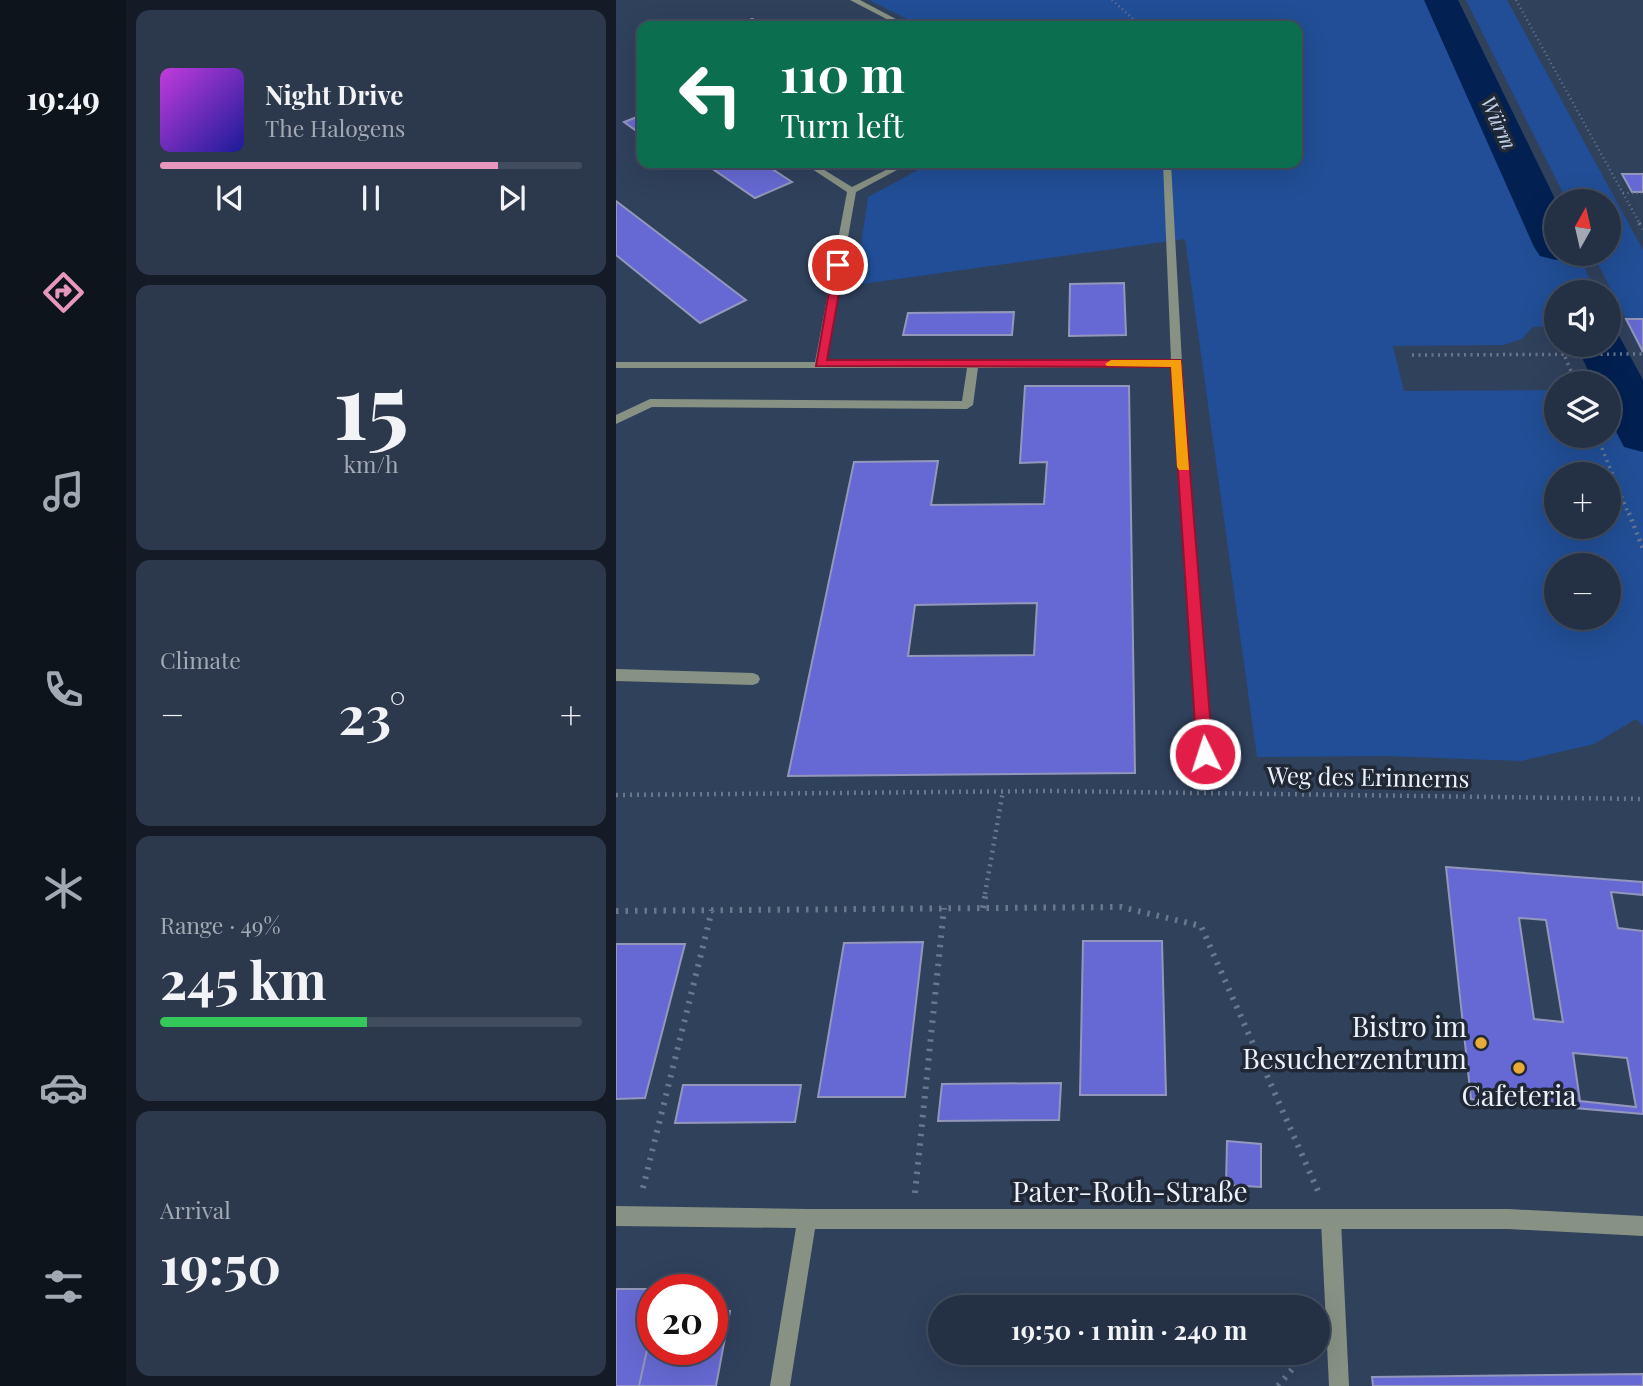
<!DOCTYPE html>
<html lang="en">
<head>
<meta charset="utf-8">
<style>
  :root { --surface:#243145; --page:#2c394c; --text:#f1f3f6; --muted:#a3a9b3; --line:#414c5e; --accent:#e797bd }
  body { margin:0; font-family:"Playfair Display",serif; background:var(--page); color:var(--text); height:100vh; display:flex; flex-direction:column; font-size:26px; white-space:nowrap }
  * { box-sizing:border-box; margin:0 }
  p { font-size:23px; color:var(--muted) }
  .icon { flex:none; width:38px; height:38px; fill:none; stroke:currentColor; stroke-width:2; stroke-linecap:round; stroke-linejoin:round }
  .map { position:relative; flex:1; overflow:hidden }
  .panel { display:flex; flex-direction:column; gap:10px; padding:10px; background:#141b26; width:490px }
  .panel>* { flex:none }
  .banner { position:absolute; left:21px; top:21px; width:665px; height:147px; border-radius:14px; box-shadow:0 7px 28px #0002,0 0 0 2px var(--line); background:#0b6e4f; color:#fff; overflow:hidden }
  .needle { width:46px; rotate:8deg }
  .buttons { position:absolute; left:928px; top:189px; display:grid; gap:14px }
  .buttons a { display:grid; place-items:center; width:77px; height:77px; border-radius:50%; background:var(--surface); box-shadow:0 7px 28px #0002,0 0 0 2px var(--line); font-size:35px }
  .speed { position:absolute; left:21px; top:1274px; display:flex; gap:14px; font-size:35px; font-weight:700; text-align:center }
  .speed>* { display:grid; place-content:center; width:91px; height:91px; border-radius:50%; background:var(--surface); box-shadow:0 7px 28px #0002,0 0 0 2px var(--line); line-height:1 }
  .speed .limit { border:10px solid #d22; background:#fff; color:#111 }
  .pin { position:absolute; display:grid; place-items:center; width:60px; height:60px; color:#fff; margin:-30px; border:4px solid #fff; border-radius:50%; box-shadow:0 2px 7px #0007 }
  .me { position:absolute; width:77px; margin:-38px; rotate:356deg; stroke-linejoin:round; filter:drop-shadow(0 0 5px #0008) }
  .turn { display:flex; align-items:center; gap:24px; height:147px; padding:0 28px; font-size:32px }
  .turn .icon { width:91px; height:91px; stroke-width:2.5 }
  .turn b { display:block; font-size:49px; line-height:60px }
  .big { font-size:52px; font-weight:700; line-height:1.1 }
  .panel .card { flex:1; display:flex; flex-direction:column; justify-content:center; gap:10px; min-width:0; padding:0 24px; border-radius:14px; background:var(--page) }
  .panel .dial { align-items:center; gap:0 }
  .dial b { font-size:91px; line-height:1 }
  .song { display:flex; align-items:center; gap:21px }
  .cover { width:84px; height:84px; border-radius:10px; background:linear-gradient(135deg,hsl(290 70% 55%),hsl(240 70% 35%)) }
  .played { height:7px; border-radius:4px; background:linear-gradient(90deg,var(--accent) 80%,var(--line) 80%) }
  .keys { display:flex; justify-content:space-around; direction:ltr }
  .heat { display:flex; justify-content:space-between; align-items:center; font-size:38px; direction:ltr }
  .charge { height:10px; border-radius:5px; background:linear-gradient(90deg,#34c759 49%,var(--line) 0) }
  .trip { position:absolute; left:312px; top:1295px; width:402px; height:70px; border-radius:35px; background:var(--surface); box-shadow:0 7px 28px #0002,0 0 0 2px var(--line); font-weight:700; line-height:70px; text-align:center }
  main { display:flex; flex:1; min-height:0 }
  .menu { display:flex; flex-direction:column; width:126px; justify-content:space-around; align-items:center; background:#0e141c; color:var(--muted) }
  .menu .icon { width:49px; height:49px }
  .menu .selected { color:var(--accent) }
  .menu b { font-size:32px; color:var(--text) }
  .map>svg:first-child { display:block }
  .green { fill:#214e96; fill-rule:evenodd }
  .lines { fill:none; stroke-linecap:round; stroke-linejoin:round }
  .river { fill:#022051; fill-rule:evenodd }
  .building { fill:#6669d3; stroke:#9297bb; stroke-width:2; fill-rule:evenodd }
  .path-far3 { stroke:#6a788e; stroke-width:2.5; stroke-dasharray:1 3.5; stroke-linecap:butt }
  .path-far2 { stroke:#6a788e; stroke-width:3.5; stroke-dasharray:2 4.5; stroke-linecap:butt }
  .path-far1 { stroke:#6a788e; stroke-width:4.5; stroke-dasharray:2 5; stroke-linecap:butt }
  .path { stroke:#6a788e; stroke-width:6; stroke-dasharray:2.5 7; stroke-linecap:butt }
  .lane { fill:#879284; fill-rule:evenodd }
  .street { fill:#879284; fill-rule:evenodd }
  .route { fill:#e11d48; stroke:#92132f; stroke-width:2 }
  .slow { fill:#f59e0b }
  .poi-dot { fill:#e8ab37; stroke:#1f2834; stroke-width:2.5 }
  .labels { text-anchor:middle; stroke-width:7; stroke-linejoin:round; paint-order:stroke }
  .far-water-label { font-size:21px; font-style:italic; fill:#c2d1ea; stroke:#1f2834 }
  .street-label { font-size:24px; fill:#ebf2fc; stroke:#1f2834 }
  .near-poi-label { font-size:28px; fill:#ebf2fc; stroke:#1f2834; text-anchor:end }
  .near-street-label { font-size:28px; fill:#ebf2fc; stroke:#1f2834 }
</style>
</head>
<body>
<main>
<nav class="menu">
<b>19:49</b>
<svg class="icon selected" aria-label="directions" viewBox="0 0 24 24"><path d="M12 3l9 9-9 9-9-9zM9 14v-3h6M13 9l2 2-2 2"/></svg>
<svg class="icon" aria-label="music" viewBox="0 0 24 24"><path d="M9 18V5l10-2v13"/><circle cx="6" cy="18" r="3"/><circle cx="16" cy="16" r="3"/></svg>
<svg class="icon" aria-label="phone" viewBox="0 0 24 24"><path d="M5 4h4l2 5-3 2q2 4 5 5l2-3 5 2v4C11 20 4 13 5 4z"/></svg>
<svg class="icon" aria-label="climate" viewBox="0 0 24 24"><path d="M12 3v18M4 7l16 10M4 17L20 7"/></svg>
<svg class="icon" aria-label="car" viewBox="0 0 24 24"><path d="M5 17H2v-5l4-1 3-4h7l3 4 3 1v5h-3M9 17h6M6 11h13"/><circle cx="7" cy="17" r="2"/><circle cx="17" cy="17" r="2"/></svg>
<svg class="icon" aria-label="filters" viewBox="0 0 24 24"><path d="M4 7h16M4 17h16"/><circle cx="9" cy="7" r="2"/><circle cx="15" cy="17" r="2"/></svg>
</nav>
<section class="panel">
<div class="card">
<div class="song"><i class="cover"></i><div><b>Night Drive</b><p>The Halogens</p></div></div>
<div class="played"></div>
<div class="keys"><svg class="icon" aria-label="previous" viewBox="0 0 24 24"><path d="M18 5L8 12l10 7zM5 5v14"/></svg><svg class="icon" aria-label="pause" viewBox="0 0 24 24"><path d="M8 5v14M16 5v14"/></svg><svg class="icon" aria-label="next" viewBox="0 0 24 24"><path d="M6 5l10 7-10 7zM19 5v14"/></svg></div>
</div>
<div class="card dial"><b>15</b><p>km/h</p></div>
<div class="card"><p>Climate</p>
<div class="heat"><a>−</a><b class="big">23°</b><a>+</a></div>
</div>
<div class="card"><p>Range · 49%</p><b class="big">245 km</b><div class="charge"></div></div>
<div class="card"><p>Arrival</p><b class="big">19:50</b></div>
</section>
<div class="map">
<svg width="1027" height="1386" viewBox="0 0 1027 1386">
  <rect width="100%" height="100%" fill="#30415c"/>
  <path class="green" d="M253,0H840L940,208V254H962L980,292H940V326L917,327L906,339L887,345L777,346L788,391L940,390V436H992V389L1027,388V726L1020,719L978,744L905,761L767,756L641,757L569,239L239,285L252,197L315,163H681V26H305ZM940,474H992V527H940ZM940,565H992V618H940Z
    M850,0H891L1027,250V319H1010L977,254H992V201H951Z"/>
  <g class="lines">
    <path class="river" d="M808,0H842L940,201V254H958L956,256L940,260L924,256L918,247Z
      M992,331L1002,334L1027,380V452L1008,447L992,416V383H978L960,345H992Z"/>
  </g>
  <path class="building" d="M136,19L149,26H116Z
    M26,115V135L8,122Z
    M88,163H147L176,182L139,198Z
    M1006,174H1027V192H1016Z
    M0,201L130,300L84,323L0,255Z
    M508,283L510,335L453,336L454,284Z
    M398,312L396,335H287L292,313Z
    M1010,319H1027V352Z
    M409,386H513L519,773L172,776L238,462L322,461L315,505L428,504L431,462L404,463ZM421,603L418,655L292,656L299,605Z
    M830,867L1027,882V895L995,892L1002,928L1027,931V1114L855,1099ZM903,918L930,920L947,1022L918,1019ZM957,1053L1011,1058L1020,1107L964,1101Z
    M467,941H546L550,1095H464Z
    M307,942L289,1097H202L228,943Z
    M0,944H69L29,1098L0,1099Z
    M445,1083L443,1120L322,1121L326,1084Z
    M67,1085H185L179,1122L59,1123Z
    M611,1141L645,1144V1187L610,1185Z
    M0,1289H44L37,1290V1323L23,1386H0Z
    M96,1311H114L100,1386H23L37,1323V1349H96Z
    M1027,1374V1386H757L756,1377Z"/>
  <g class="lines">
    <path class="path-far3" d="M496,0L525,26
      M900,0L1024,224
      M1007,193H1027"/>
    <path class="path-far2" d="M1023,223L1027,229
      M938,330L940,335
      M944,345L960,383
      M796,355L1027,354
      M981,436L1013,515"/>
    <path class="path-far1" d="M1013,513L1027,549
      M0,795L435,791L1027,799
      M369,894L387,791"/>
    <path class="path" d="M367,908L370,892
      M0,911L505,907L585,926L702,1191
      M27,1188L96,910
      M299,1193L328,908
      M662,1386L690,1353"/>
    <path class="lane" d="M234,0H244L293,26H284Z
      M187,163H197L236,187L284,163H294L240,192L210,362L555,360L547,163H555L566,363L596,754L594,759L589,760L584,759L582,754L556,367L362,368L357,405L351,409L36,407L0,424V415L34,399L346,401L351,368H0V362H199L231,192Z
      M0,669L137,673L142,675L144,679L142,683L137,685L0,681Z
      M715,1211L722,1214L725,1221L733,1386H713L705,1221L708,1214Z"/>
    <path class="street" d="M0,1206L191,1209H893L1027,1216V1236L893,1229H199L174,1386H154L180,1228L0,1226Z"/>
  </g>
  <path class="route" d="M218,263L228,265L211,360H565L597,754L595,759L589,762L581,754L555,367L200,366Z"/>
  <path class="slow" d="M495,360H565L573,470H563L561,467L555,367L491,366L489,364Z"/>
  <g class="poi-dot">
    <circle cx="865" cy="1043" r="7"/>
    <circle cx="903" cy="1068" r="7"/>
  </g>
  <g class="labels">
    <g class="far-water-label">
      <text transform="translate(882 123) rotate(65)" y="7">Würm</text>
    </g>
    <g class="street-label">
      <text transform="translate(752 778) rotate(1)" y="8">Weg des Erinnerns</text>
    </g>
    <g class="near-poi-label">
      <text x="851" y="1037">Bistro im<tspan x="851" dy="32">Besucherzentrum</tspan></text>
      <text x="903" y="1106" text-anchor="middle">Cafeteria</text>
    </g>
    <g class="near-street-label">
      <text x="514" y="1202">Pater-Roth-Straße</text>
    </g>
  </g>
</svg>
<div class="buttons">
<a><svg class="needle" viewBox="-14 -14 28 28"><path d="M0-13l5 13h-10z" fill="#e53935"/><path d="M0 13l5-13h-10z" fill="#a3a9b3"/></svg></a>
<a><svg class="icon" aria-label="sound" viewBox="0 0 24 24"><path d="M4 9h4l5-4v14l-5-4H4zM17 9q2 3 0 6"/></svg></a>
<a><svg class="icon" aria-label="layers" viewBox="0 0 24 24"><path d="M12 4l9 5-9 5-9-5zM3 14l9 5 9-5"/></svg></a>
<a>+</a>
<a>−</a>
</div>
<div class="speed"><div class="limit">20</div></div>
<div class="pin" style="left:222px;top:265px;background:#d93025"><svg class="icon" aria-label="arrive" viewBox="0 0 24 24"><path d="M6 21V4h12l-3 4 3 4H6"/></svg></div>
<svg class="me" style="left:589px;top:754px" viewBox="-20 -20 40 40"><circle r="17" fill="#e11d48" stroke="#fff" stroke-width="3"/><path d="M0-11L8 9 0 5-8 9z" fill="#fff"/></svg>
<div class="trip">19:50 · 1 min · 240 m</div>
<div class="banner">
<div class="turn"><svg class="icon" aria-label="left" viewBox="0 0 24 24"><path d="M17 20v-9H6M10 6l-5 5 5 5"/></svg><div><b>110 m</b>Turn left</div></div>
</div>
</div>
</main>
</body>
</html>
